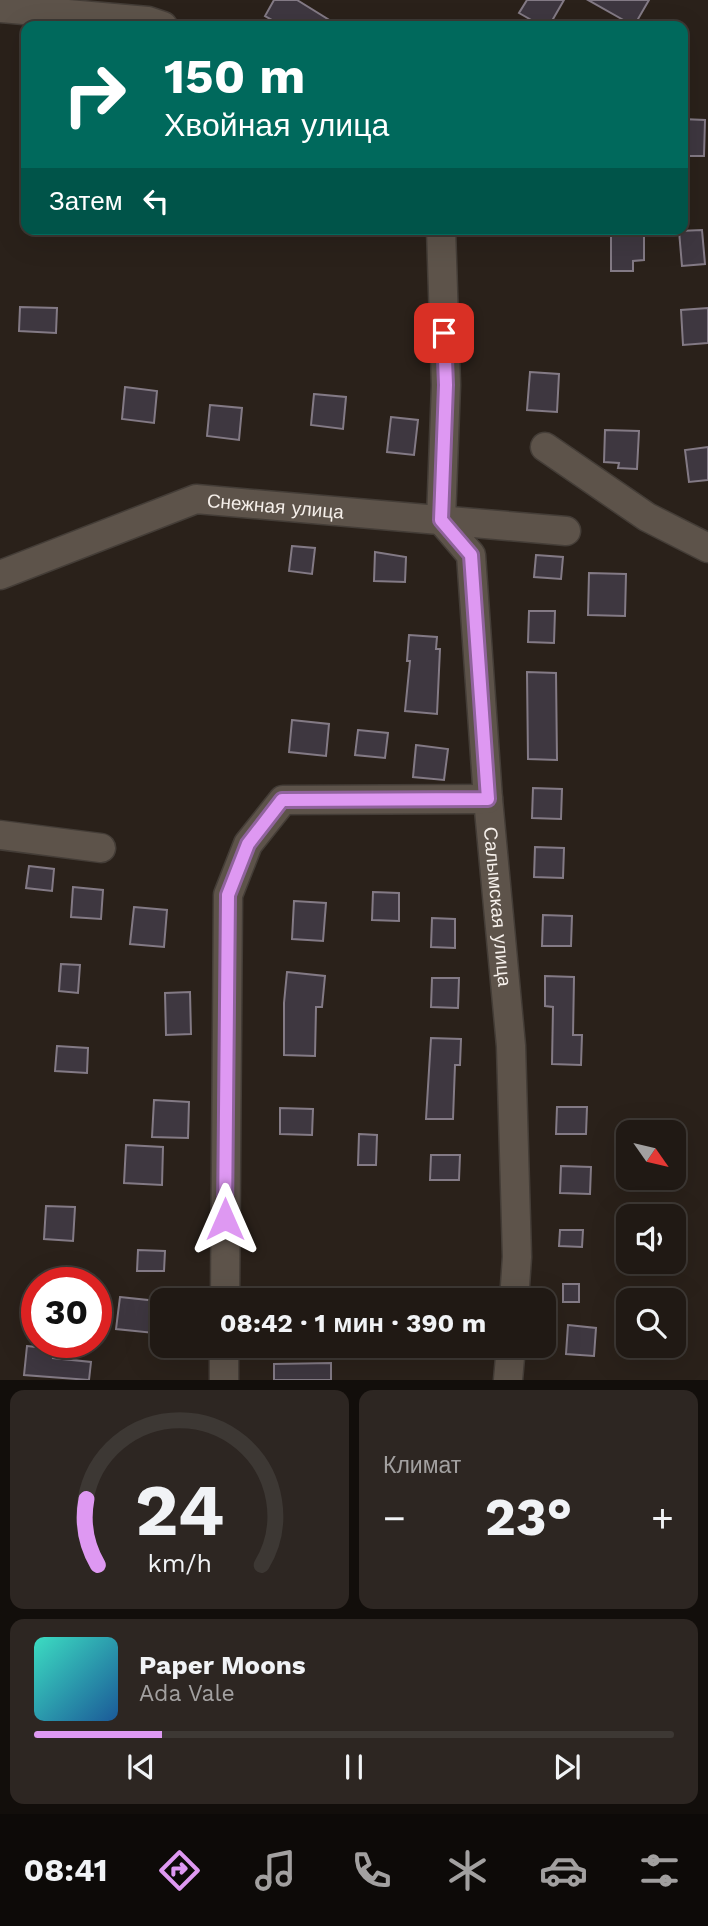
<!DOCTYPE html>
<html lang="ru">
<head>
<meta charset="utf-8">
<style>
  :root { --surface:#201914; --page:#2d2622; --text:#f1f3f6; --muted:#a2a0a0; --line:#3d3834; --accent:#de98f2 }
  body { margin:0; font-family:"Work Sans",sans-serif; background:var(--page); color:var(--text); height:100vh; display:flex; flex-direction:column; font-size:26px; white-space:nowrap }
  * { box-sizing:border-box; margin:0 }
  p { font-size:23px; color:var(--muted) }
  .icon { flex:none; width:38px; height:38px; fill:none; stroke:currentColor; stroke-width:2; stroke-linecap:round; stroke-linejoin:round }
  .map { position:relative; height:1380px; overflow:hidden }
  .panel { display:flex; flex-direction:column; gap:10px; padding:10px; background:#120e0b; flex:1 }
  .panel>* { flex:none }
  .top-card { position:absolute; left:21px; top:21px; width:667px; height:214px; border-radius:14px; box-shadow:0 7px 28px #0002,0 0 0 2px var(--line); background:#00695c; color:#fff; overflow:hidden }
  .needle { width:46px; rotate:124deg }
  .controls { position:absolute; left:616px; top:1120px; display:grid; gap:14px }
  .controls a { display:grid; place-items:center; width:70px; height:70px; border-radius:14px; background:var(--surface); box-shadow:0 7px 28px #0002,0 0 0 2px var(--line); font-size:35px }
  .speed { position:absolute; left:21px; top:1267px; display:flex; gap:14px; font-size:35px; font-weight:700; text-align:center }
  .speed>* { display:grid; place-content:center; width:91px; height:91px; border-radius:50%; background:var(--surface); box-shadow:0 7px 28px #0002,0 0 0 2px var(--line); line-height:1 }
  .speed .limit { border:10px solid #d22; background:#fff; color:#111 }
  .pin { position:absolute; display:grid; place-items:center; width:60px; height:60px; color:#fff; margin:-30px; border-radius:14px; box-shadow:0 4px 10px #0006 }
  .me { position:absolute; width:77px; margin:-38px; rotate:0deg; stroke-linejoin:round; filter:drop-shadow(0 0 5px #0008) }
  .turn { display:flex; align-items:center; gap:24px; height:147px; padding:0 28px; font-size:32px }
  .turn .icon { width:91px; height:91px; stroke-width:2.5 }
  .turn b { display:block; font-size:49px; line-height:60px }
  .then { display:flex; align-items:center; height:66px; padding:0 28px; background:#0003; gap:14px; font-size:26px }
  .big { font-size:52px; font-weight:700; line-height:1.1 }
  .panel .tile { flex:1; display:flex; flex-direction:column; justify-content:center; gap:10px; min-width:0; padding:0 24px; border-radius:14px; background:var(--page) }
  .panel .dial { align-items:center; gap:0 }
  .dial svg { height:182px; overflow:visible; fill:none; stroke:var(--line); stroke-width:7; stroke-linecap:round; text-anchor:middle }
  .dial text { fill:var(--text); stroke:none }
  .song { display:flex; align-items:center; gap:21px }
  .cover { width:84px; height:84px; border-radius:10px; background:linear-gradient(135deg,hsl(170 70% 55%),hsl(210 70% 35%)) }
  .played { height:7px; border-radius:4px; background:linear-gradient(90deg,var(--accent) 20%,var(--line) 20%) }
  .keys { display:flex; justify-content:space-around; direction:ltr }
  .heat { display:flex; justify-content:space-between; align-items:center; font-size:38px; direction:ltr }
  .panel .tiles { flex:1; display:grid; gap:10px; grid-template-columns:1fr 1fr }
  .tile:last-child { grid-column:span 2 }
  .trip { position:absolute; left:150px; top:1288px; width:406px; height:70px; border-radius:14px; background:var(--surface); box-shadow:0 7px 28px #0002,0 0 0 2px var(--line); font-weight:700; line-height:70px; text-align:center }
  .dock { display:flex; height:112px; justify-content:space-around; align-items:center; background:#0d0a08; color:var(--muted) }
  .dock .icon { width:49px; height:49px }
  .dock .on { color:var(--accent) }
  .dock b { font-size:32px; color:var(--text) }
  .map>svg:first-child { display:block }
  .building { fill:#3e3740; stroke:#837a85; stroke-width:2 }
  .lines { fill:none; stroke-linecap:round; stroke-linejoin:round }
  .minor-casing { stroke:#443d37; stroke-width:31 }
  .minor { stroke:#5d534a; stroke-width:28 }
  .route-casing { stroke:#90639d; stroke-width:18 }
  .route { stroke:#de98f2; stroke-width:12 }
  .labels { text-anchor:middle; stroke-width:7; stroke-linejoin:round; paint-order:stroke }
  .street-label { font-size:19px; fill:#f5efea; stroke:#201811 }
</style>
</head>
<body>
<div class="map">
<svg width="708" height="1380" viewBox="0 0 708 1380">
  <rect width="100%" height="100%" fill="#2a211a"/>
  <path class="building" d="M274,0H297L339,26H283L265,16Z
    M527,0H564L549,26H542L519,13Z
    M588,0H649L634,26Z
    M682,119L705,120L704,156H682Z
    M611,229H644V260L633,261V271H611Z
    M702,230L705,264L682,266L679,231Z
    M20,307L57,308L56,333L19,331Z
    M708,308V343L683,345L681,310Z
    M530,372L559,374L557,412L527,410Z
    M125,387L157,391L154,423L122,419Z
    M314,394L346,397L343,429L311,425Z
    M210,405L242,408L239,440L207,436Z
    M391,417L418,420L414,455L387,452Z
    M605,430L639,431L637,469L618,468L619,463L604,462Z
    M708,447V480L689,482L685,450Z
    M292,546L315,548L312,574L289,571Z
    M375,552L406,557L405,582L374,581Z
    M536,555L563,557L561,579L534,577Z
    M589,573L626,574L625,616L588,615Z
    M529,611H555L554,643L528,642Z
    M409,635L437,637L436,649H440L437,714L405,711L410,661H407Z
    M527,672L556,673L557,760L528,759Z
    M292,720L329,724L326,756L289,752Z
    M358,730L388,733L385,758L355,755Z
    M416,745L448,749L444,780L413,777Z
    M533,788L562,789L561,819L532,818Z
    M535,847L564,848L563,878L534,877Z
    M29,866L54,869L52,891L26,888Z
    M73,887L103,890L101,919L71,917Z
    M373,892L399,893V921L372,920Z
    M294,901L326,903L323,941L292,939Z
    M134,907L167,910L164,947L130,944Z
    M543,915L572,916L571,946H542Z
    M432,918L455,919V948L431,947Z
    M61,964L80,965L78,993L59,991Z
    M287,972L325,976L322,1007H316L315,1056L284,1055V1003Z
    M545,976L574,977L573,1035H582L581,1065L552,1064L553,1007L545,1006Z
    M432,978H459L458,1008L431,1007Z
    M190,992L191,1034L166,1035L165,993Z
    M431,1038L461,1039L460,1065H455L453,1119H426Z
    M57,1046L88,1048L87,1073L55,1071Z
    M154,1100L189,1102L188,1138L152,1137Z
    M557,1107H587L586,1134H556Z
    M280,1108L313,1109L312,1135L280,1134Z
    M359,1134L377,1135L376,1165H358Z
    M126,1145L163,1147L162,1185L124,1183Z
    M431,1155H460L459,1180H430Z
    M561,1166L591,1167L590,1194L560,1193Z
    M46,1206L75,1207L73,1241L44,1239Z
    M560,1230H583L582,1247L559,1246Z
    M138,1250L165,1251L164,1271H137Z
    M563,1284H579V1302H563Z
    M120,1297L157,1301L154,1333L116,1329Z
    M568,1325L596,1328L594,1356L566,1354Z
    M27,1346L54,1349L53,1358L91,1362L89,1380L24,1375Z
    M331,1363V1380H274V1364Z"/>
  <g class="lines">
    <defs>
      <g id="minor">
        <path d="M0,8L148,21L163,26"/>
        <path id="s1" d="M441,229L446,385L441,520L471,555L488,799L511,1046L517,1257L514,1300"/>
        <path d="M545,447L647,517L708,548"/>
        <path id="s2" d="M0,575L196,499L566,531"/>
        <path d="M0,835L101,848"/>
        <path d="M225,1300L228,895L248,844L283,800L488,799"/>
        <path d="M224,1380V1346"/>
        <path d="M508,1380L511,1346"/>
      </g>
    </defs>
    <use href="#minor" class="minor-casing"/>
    <use href="#minor" class="minor"/>
  </g>
  <g class="lines">
    <defs>
      <path id="route" d="M225,1219L228,895L248,844L282,800L488,799L471,555L441,520L446,385L444,333"/>
    </defs>
    <use href="#route" class="route-casing"/>
    <use href="#route" class="route"/>
  </g>
  <g class="labels">
    <g class="street-label">
      <text dy="7" stroke="none"><textPath href="#s2" startOffset="290">Снежная улица</textPath></text>
      <text dy="7" stroke="none"><textPath href="#s1" startOffset="690">Салымская улица</textPath></text>
    </g>
  </g>
</svg>
<div class="controls">
<a><svg class="needle" viewBox="-14 -14 28 28"><path d="M0-13l5 13h-10z" fill="#e53935"/><path d="M0 13l5-13h-10z" fill="#a2a0a0"/></svg></a>
<a><svg class="icon" aria-label="sound" viewBox="0 0 24 24"><path d="M4 9h4l5-4v14l-5-4H4zM17 9q2 3 0 6"/></svg></a>
<a><svg class="icon" aria-label="search" viewBox="0 0 24 24"><circle cx="10" cy="10" r="6"/><path d="M15 15l6 6"/></svg></a>
</div>
<div class="speed"><div class="limit">30</div></div>
<div class="pin" style="left:444px;top:333px;background:#d93025"><svg class="icon" aria-label="arrive" viewBox="0 0 24 24"><path d="M6 21V4h12l-3 4 3 4H6"/></svg></div>
<svg class="me" style="left:225px;top:1219px" viewBox="-20 -20 40 40"><path d="M0-17L14 15 0 8-14 15z" fill="#de98f2" stroke="#fff" stroke-width="4"/></svg>
<div class="trip">08:42 · 1 мин · 390 m</div>
<div class="top-card">
<div class="turn"><svg class="icon" aria-label="right" viewBox="0 0 24 24"><path d="M7 20v-9h11M14 6l5 5-5 5"/></svg><div><b>150 m</b>Хвойная улица</div></div>
<div class="then">Затем<svg class="icon" aria-label="left" viewBox="0 0 24 24"><path d="M17 20v-9H6M10 6l-5 5 5 5"/></svg></div>
</div>
</div>
<section class="panel">
<div class="tiles">
<div class="tile dial"><svg viewBox="0 0 100 80">
<path d="M14 69A42 42 0 1 1 86 69"/>
<path d="M14 69A42 42 0 0 1 9 40" stroke="#de98f2"/>
<text x="50" y="56" font-size="32" font-weight="700">24</text>
<text x="50" y="72" font-size="11">km/h</text>
</svg></div>
<div class="tile"><p>Климат</p>
<div class="heat"><a>−</a><b class="big">23°</b><a>+</a></div>
</div>
<div class="tile">
<div class="song"><i class="cover"></i><div><b>Paper Moons</b><p>Ada Vale</p></div></div>
<div class="played"></div>
<div class="keys"><svg class="icon" aria-label="previous" viewBox="0 0 24 24"><path d="M18 5L8 12l10 7zM5 5v14"/></svg><svg class="icon" aria-label="pause" viewBox="0 0 24 24"><path d="M8 5v14M16 5v14"/></svg><svg class="icon" aria-label="next" viewBox="0 0 24 24"><path d="M6 5l10 7-10 7zM19 5v14"/></svg></div>
</div>
</div>
</section>
<nav class="dock">
<b>08:41</b>
<svg class="icon on" aria-label="directions" viewBox="0 0 24 24"><path d="M12 3l9 9-9 9-9-9zM9 14v-3h6M13 9l2 2-2 2"/></svg>
<svg class="icon" aria-label="music" viewBox="0 0 24 24"><path d="M9 18V5l10-2v13"/><circle cx="6" cy="18" r="3"/><circle cx="16" cy="16" r="3"/></svg>
<svg class="icon" aria-label="phone" viewBox="0 0 24 24"><path d="M5 4h4l2 5-3 2q2 4 5 5l2-3 5 2v4C11 20 4 13 5 4z"/></svg>
<svg class="icon" aria-label="climate" viewBox="0 0 24 24"><path d="M12 3v18M4 7l16 10M4 17L20 7"/></svg>
<svg class="icon" aria-label="car" viewBox="0 0 24 24"><path d="M5 17H2v-5l4-1 3-4h7l3 4 3 1v5h-3M9 17h6M6 11h13"/><circle cx="7" cy="17" r="2"/><circle cx="17" cy="17" r="2"/></svg>
<svg class="icon" aria-label="filters" viewBox="0 0 24 24"><path d="M4 7h16M4 17h16"/><circle cx="9" cy="7" r="2"/><circle cx="15" cy="17" r="2"/></svg>
</nav>
</body>
</html>
